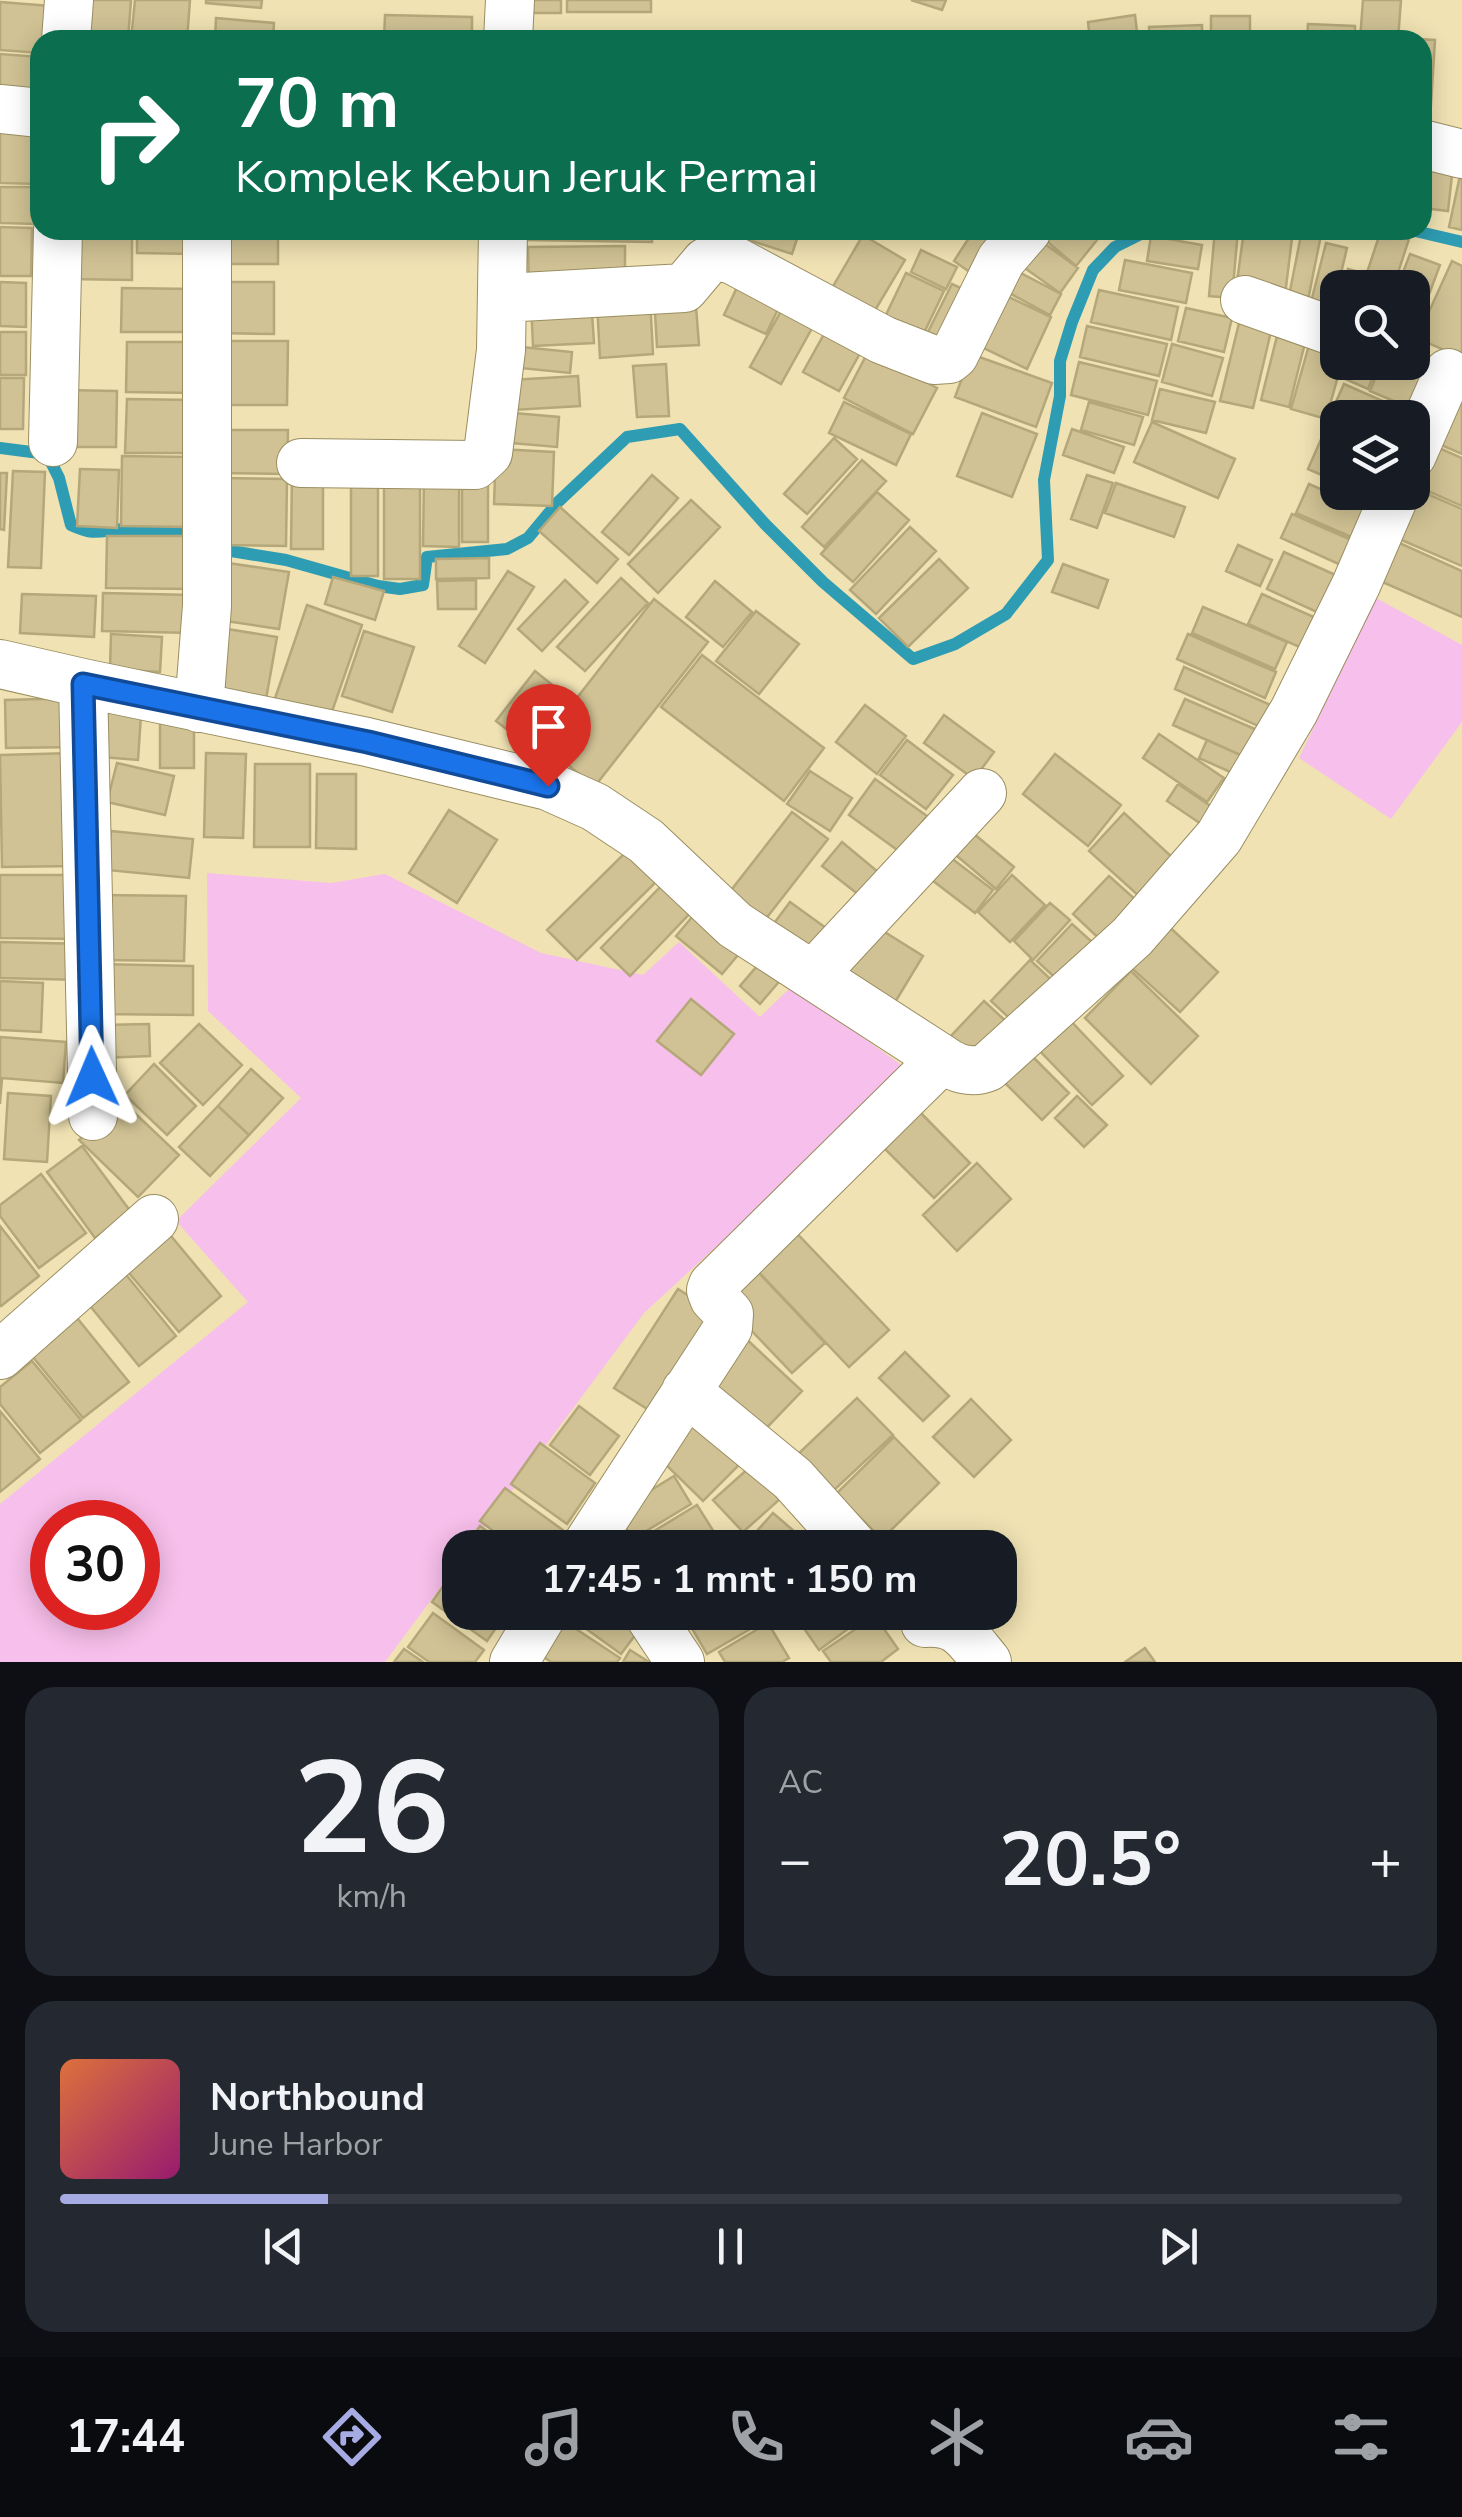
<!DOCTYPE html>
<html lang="id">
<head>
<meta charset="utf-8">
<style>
  :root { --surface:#171b24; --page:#242831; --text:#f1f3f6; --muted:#9ea1a6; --line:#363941; --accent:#a6ace3 }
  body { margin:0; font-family:"Nunito Sans",sans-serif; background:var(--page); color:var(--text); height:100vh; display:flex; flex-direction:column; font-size:38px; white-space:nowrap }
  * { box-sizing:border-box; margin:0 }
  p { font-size:32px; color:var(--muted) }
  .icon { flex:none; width:55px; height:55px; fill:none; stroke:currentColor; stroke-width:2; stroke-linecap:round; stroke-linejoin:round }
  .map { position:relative; height:1662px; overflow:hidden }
  .side { display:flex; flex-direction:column; gap:25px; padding:25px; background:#0d0f14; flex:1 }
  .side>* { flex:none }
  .guide { position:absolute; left:30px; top:30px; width:1402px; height:210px; border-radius:30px; box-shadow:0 5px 25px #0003; background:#0b6e4f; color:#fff; overflow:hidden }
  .tools { position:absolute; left:1320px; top:270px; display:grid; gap:20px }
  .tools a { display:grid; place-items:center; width:110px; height:110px; border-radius:20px; background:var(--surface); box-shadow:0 5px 25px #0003; font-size:50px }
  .speed { position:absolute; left:30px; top:1500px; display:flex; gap:20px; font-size:50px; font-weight:700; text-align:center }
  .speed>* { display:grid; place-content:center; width:130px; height:130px; border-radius:50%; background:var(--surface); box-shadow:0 5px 25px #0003; line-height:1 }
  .speed .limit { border:15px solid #d22; background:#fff; color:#111 }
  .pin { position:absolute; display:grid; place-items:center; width:85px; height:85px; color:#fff; margin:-102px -42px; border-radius:50% 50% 50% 0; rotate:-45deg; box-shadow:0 0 10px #0007 }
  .pin .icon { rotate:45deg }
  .me { position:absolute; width:110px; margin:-55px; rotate:359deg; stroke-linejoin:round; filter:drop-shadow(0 0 8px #0008) }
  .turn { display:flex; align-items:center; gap:35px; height:210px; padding:0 40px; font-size:45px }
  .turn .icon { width:130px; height:130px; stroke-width:2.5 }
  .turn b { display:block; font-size:70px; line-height:85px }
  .big { font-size:75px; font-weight:700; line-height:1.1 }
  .side .tile { flex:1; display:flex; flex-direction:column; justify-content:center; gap:15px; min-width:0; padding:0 35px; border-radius:30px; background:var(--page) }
  .side .dial { align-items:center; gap:0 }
  .dial b { font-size:130px; line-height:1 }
  .song { display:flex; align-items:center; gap:30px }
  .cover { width:120px; height:120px; border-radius:15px; background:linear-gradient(135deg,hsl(20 70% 55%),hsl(320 70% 35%)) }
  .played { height:10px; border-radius:5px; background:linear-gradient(90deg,var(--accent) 20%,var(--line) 20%) }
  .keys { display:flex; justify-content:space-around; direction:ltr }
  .heat { display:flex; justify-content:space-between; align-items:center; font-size:55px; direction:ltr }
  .side .tiles { flex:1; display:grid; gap:25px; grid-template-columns:1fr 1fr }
  .tile:last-child { grid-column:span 2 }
  .trip { position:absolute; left:442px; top:1530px; width:575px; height:100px; border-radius:30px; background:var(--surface); box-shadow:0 5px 25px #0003; font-weight:700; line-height:100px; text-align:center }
  .dock { display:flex; height:160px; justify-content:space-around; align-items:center; background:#090b0e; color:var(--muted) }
  .dock .icon { width:70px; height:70px }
  .dock .on { color:var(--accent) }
  .dock b { font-size:45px; color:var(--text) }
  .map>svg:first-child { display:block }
  .green { fill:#f7bfeb; fill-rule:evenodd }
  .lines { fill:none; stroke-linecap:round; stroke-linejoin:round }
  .stream { stroke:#2e9db3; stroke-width:12 }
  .building { fill:#d0c294; stroke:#b4a779; stroke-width:2.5 }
  .street-casing { stroke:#9a8e61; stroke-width:50 }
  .street { stroke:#fff; stroke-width:48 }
  .route-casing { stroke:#114b97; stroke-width:25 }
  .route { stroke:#1a73e8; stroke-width:18 }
</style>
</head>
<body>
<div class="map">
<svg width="1462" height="1662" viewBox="0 0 1462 1662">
  <rect width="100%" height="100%" fill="#f0e2b3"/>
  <path class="green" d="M1376,598L1462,645V722L1391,819L1299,758Z
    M207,873L331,883L385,874L541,953L643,975L679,942L760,1017L792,986L908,1070L644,1313L470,1547L460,1548V1561L385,1662H0V1504L248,1302L176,1221L301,1098L208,1011ZM52,1522H138V1608H52Z"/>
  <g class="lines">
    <path class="stream" d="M1411,230L1462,242
      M0,448L47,454L59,478L71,525C97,537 100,530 126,529C150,529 175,530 198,536
      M216,545L225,550L286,560L378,586L400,589L423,585L427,557L507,549L528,538L558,502L627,437L680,429L765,524L823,582L913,659L955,644L1006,614L1048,560L1044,480L1060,396V361L1072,322L1093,270L1115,247L1149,230"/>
  </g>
  <path class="building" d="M79,0H131L128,40L75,37Z
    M135,0H190L187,40H131Z
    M206,0H262L261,8L206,3Z
    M523,0H561V13H523Z
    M567,0H651V12H567Z
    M911,0H946L942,10Z
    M1363,0H1401L1398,40H1360Z
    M0,2L50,6L47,40H40V53L0,50Z
    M385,15L472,17V40H384Z
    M1135,15L1138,40H1090L1088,22Z
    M1211,16H1250V40H1211Z
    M216,18L274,23L273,40H215Z
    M1308,24L1355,26V40H1307Z
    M1202,25V40H1150L1149,27Z
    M563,33H651V40H563Z
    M657,34L743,37L742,40H657Z
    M1402,38L1435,40L1430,120L1422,119V40Z
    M0,54L40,57V105L0,101Z
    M0,128L40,129V184L0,183Z
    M1426,154L1454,157L1448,211L1422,208Z
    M1462,166V230L1449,227Z
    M0,187H37V224L0,223Z
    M0,227L32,228L31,276H0Z
    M68,230H132V280L68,279Z
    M137,230H195L194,254L137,253Z
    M216,230H278V264H215Z
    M526,230H652V242L526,240Z
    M718,230H800L792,254Z
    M974,230H1020L985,283L954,261Z
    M1038,230H1086L1097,240L1076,266L1036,232Z
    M1215,230H1238L1232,298L1209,296Z
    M1244,230H1293L1285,295L1236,289Z
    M1302,230H1322L1307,305L1288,301Z
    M1381,230L1409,239L1393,288H1362Z
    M863,235L905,260L874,312L832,288Z
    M1034,236L1078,268L1060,293L1015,261Z
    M1151,236L1202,245L1198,269L1147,261Z
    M1326,243L1347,248L1332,311L1310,306Z
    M625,246V287L529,288L528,247Z
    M921,250L957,267L946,289L911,272Z
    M1410,254L1440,265L1415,332L1412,331V288H1397Z
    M1125,260L1192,273L1186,303L1119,290Z
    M1452,261L1462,266V358L1417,338Z
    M1009,267L1061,294L1050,315L998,287Z
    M1348,269L1363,273L1358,288H1342Z
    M906,273L944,291L922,337L884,319Z
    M740,281L782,301L766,334L724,315Z
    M0,282L26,283V327L0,326Z
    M219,282H274V334L218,333Z
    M952,284L976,295L952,343L928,332Z
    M122,288L193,289L192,332H121Z
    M1099,290L1178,307L1171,340L1091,322Z
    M998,292L1051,317L1027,369L973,343Z
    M695,293L699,345L657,347L654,296Z
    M591,298L594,343L533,346L531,302Z
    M650,299L653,354L600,358L597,303Z
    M785,304L816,321L781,384L750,367Z
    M1186,308L1232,318L1224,352L1178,341Z
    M1240,319L1272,327L1253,408L1220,401Z
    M1087,326L1167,344L1159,376L1080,357Z
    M828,327L864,346L839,391L803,372Z
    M0,332H26V375H0Z
    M1278,332L1306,339L1289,407L1261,400Z
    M1311,338L1338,345V362H1342L1326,419L1291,409Z
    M218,341H288L287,405H218Z
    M127,342H197L196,393L126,392Z
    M1172,344L1223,358L1212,396L1162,382Z
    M512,346L572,352L570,373L510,367Z
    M868,352L937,388L913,434L844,398Z
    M971,354L1052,383L1036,427L955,397Z
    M1079,362L1157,381L1148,415L1071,395Z
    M1348,362H1379L1368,389L1341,377Z
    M1382,362H1398L1434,378L1419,412L1370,391Z
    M666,364L669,416L637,417L633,366Z
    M578,376L580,406L513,410L511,380Z
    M0,378H24L23,429H0Z
    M1344,384L1419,417L1338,418L1330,415Z
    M1160,389L1215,402L1206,433L1152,420Z
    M64,390L117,391L116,447H63Z
    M1462,396V454L1439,444Z
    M127,399L194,400L193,453H125Z
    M844,402L911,434L896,465L829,433Z
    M1089,402L1143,417L1134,445L1081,430Z
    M501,412L559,417L557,447L499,442Z
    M982,413L1037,434L1012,497L957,476Z
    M1152,422L1235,459L1218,498L1134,462Z
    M1326,428L1338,433V482L1308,469Z
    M1072,429L1124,447L1114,473L1063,455Z
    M219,430H288L287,474L219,473Z
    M834,438L857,459L807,514L784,494Z
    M1430,444L1462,458V506L1412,484Z
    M496,449L554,452L552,506L494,504Z
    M122,456L192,457V527L121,526Z
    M862,460L886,481L824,547L802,527Z
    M80,469L119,470L117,528L77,526Z
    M13,471L45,472L41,568L8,567Z
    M0,473H7L4,530L0,529Z
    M323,473V549H291L292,474Z
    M384,474H420V579H384Z
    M652,475L678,498L629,555L602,532Z
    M1087,475L1113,483L1097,528L1071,519Z
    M351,476H378V576H351Z
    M216,478L287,479L286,546L216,545Z
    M424,479H459V547L423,546Z
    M462,479H488V542H462Z
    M1116,483L1185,507L1174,537L1105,513Z
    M1309,484L1375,513L1363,542L1296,513Z
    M1418,490L1462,509V566L1397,538Z
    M877,492L909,520L853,582L821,554Z
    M691,500L720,527L658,593L628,564Z
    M560,507L618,559L597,583L539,531Z
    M1292,514L1363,545L1352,570L1281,538Z
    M910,527L936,551L876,614L850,590Z
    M107,536H192L191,589L106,588Z
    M1395,541L1462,571V617L1378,580Z
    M1238,545L1272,560L1260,586L1226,571Z
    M1284,552L1349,581L1332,619L1267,589Z
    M489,558V578L436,579V559Z
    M939,559L968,588L908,647L879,618Z
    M228,563L289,572L279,629L219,620Z
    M1063,564L1108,580L1098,608L1052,592Z
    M508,571L534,587L485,663L459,646Z
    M333,577L384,591L375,620L325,604Z
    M621,578L648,603L585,671L557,647Z
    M476,580V609H438L437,581Z
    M565,580L588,602L542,651L518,629Z
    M715,581L752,612L723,647L686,617Z
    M103,593L193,595L192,633L102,631Z
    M22,594L96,596L94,637L20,633Z
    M1262,594L1325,622L1311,652L1248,624Z
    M654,599L708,642L595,786L541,744Z
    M307,605L362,625L327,726L272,707Z
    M1203,607L1287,642L1275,669L1192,633Z
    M756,611L799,644L759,694L716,661Z
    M221,628L277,637L265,705L209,695Z
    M364,631L414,647L392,712L342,696Z
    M111,634L162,637L160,672L110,669Z
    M1188,634L1276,672L1265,698L1177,659Z
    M702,655L824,748L784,801L661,707Z
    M1184,667L1282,710L1272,732L1175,689Z
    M535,671L566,696L528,746L496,721Z
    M78,698L79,747L6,748L5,700Z
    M1185,699L1257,730L1245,757L1173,725Z
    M865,705L906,736L877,774L836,742Z
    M105,712L141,715L138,760L102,757Z
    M194,713V768H160V714Z
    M944,715L994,752L974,779L924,743Z
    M1159,734L1224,778L1207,802L1143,758Z
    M907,740L953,775L926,809L880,775Z
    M1207,740L1245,757L1237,775L1199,758Z
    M73,753L75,866L2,867L0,755Z
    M206,753L246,754L243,838L204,837Z
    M1055,754L1121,805L1088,846L1023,794Z
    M117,763L174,776L165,815L107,802Z
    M255,764H310V847H254Z
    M810,771L852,798L830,831L787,804Z
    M317,774H356V849L316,848Z
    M875,779L927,816L900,852L849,815Z
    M1178,784L1227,817L1216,834L1167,801Z
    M449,810L497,840L457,903L409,873Z
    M792,812L828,839L761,925L725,898Z
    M1124,813L1184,868L1150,906L1089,851Z
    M962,824L1014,867L996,889L944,845Z
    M111,831L193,839L189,878L107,870Z
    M842,842L878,872L859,895L822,866Z
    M633,845L663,875L577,960L547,930Z
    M942,851L993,890L975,913L924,874Z
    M0,875H81V939L0,938Z
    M1012,875L1045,905L1010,942L978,912Z
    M1109,876L1146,909L1109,948L1073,914Z
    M667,880L696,907L630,976L601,948Z
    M102,895L186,896L184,961L101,960Z
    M790,902L826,928L802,960L766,934Z
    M1050,903L1070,920L1033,960L1014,941Z
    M699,909L744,948L722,974L676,936Z
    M1163,921L1218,972L1180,1012L1125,962Z
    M1072,924L1101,950L1066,988L1037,961Z
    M875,926L923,956L894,1004L845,974Z
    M0,942L85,944L83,980L0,978Z
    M763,959L784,976L760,1004L740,986Z
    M1030,960L1059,987L1020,1028L991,1001Z
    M96,964L193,966V1015L96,1014Z
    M1131,971L1198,1036L1151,1084L1085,1018Z
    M0,981L43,983L41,1032L0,1030Z
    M691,999L734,1034L701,1075L657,1041Z
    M984,1001L1012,1027L977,1065L949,1038Z
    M1068,1018L1123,1076L1092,1105L1036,1047Z
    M149,1024L150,1056L101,1058V1025Z
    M199,1024L242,1065L203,1105L160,1063Z
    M0,1037L66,1042L63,1083L2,1078L0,1104Z
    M1030,1054L1069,1093L1042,1120L1003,1081Z
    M154,1064L196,1106L167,1135L125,1095Z
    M251,1069L283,1098L249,1135L218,1106Z
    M8,1093L51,1096L47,1162L4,1159Z
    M1077,1096L1107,1125L1084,1147L1055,1118Z
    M120,1099L179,1155L138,1197L79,1140Z
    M218,1106L249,1135L210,1176L179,1147Z
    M916,1108L970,1163L934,1198L879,1143Z
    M82,1146L131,1212L95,1238L47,1172Z
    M977,1163L1011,1199L957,1251L923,1215Z
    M41,1174L86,1233L39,1268L0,1216V1205Z
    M789,1225L889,1330L849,1367L749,1262Z
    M0,1226L39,1276L1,1306L0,1305Z
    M166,1230L221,1296L179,1332L123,1266Z
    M123,1271L176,1336L139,1366L86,1301Z
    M759,1273L825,1343L792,1373L726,1304Z
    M678,1289L724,1318L660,1417L614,1388Z
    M69,1308L129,1382L83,1418L23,1345Z
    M742,1335L802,1391L754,1441L695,1386Z
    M905,1352L949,1396L923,1421L879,1378Z
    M32,1361L81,1420L40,1453L0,1404V1387Z
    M857,1398L893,1435L832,1492L797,1455Z
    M971,1399L1011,1440L974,1477L933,1437Z
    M579,1406L619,1436L590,1475L550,1445Z
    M697,1409L753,1451L703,1501L658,1457Z
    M0,1411L40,1459L0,1492Z
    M894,1437L939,1483L882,1539L836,1494Z
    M540,1443L595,1483L567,1524L511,1484Z
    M751,1466L780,1499L743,1532L713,1500Z
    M674,1476L691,1504L633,1539L616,1512Z
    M505,1488L571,1536L563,1548H516L480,1521Z
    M697,1505L714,1532L688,1548H640L636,1542Z
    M773,1513L802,1538L793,1548H755L748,1541Z
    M480,1526L510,1548H464Z
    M720,1533L728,1548H695Z
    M453,1572L460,1577V1612H507L487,1641L432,1602Z
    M569,1612H640L648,1618L621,1654L567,1615Z
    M701,1612H761L766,1620L707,1654L687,1620Z
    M774,1612H800L784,1625Z
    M802,1612H870V1613L819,1650L796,1617Z
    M433,1613L484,1650L475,1662H429L408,1647Z
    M875,1616L898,1649L881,1662H831L823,1651Z
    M564,1621L620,1658L617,1662H551L541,1655Z
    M768,1623L789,1658L782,1662H725L719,1652Z
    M1145,1648L1155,1662H1125Z
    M404,1649L423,1662H394Z
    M630,1650L649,1662H623Z"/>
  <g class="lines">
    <defs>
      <path id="street" d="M66,40L69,0
        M508,40L510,0
        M0,109L40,113
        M1422,144L1462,154
        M502,298L684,288L706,262L717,256L733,260L883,340L934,360L949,359L954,355L1001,260L1027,230
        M1245,300L1338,333
        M53,442L58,230
        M1412,455L1448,373
        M301,463L475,465L488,453L501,350L503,230
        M0,664L83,683L367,742L548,786L595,807L646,841L735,925L942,1059L713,1285L711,1290L714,1298L729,1314L728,1328L585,1548
        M83,683L93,1116
        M199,708L207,606V230
        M813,975L982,793
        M942,1059C956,1069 972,1074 988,1067L1132,937L1219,837L1294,711L1356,585L1396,492
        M0,1355L154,1219
        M686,1391L793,1479L855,1548
        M647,1612L680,1662
        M925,1623C959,1621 966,1637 987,1662
        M514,1662L544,1612"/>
    </defs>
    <use href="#street" class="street-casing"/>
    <use href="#street" class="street"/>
  </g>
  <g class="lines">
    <defs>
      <path id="route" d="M92,1077L83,684L368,742L548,786"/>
    </defs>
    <use href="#route" class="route-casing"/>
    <use href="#route" class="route"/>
  </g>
</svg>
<div class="tools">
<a><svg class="icon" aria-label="search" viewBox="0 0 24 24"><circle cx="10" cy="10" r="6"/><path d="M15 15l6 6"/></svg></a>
<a><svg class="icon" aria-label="layers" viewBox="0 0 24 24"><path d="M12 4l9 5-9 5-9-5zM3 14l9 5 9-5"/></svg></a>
</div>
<div class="speed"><div class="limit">30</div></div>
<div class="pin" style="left:548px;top:786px;background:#d93025"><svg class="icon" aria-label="arrive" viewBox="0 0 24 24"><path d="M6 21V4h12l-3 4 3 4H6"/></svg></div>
<svg class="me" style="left:92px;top:1077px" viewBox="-20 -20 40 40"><path d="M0-17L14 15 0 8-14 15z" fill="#1a73e8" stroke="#fff" stroke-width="4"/></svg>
<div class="trip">17:45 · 1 mnt · 150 m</div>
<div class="guide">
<div class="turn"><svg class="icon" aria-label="right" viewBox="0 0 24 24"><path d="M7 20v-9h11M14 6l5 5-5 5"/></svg><div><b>70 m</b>Komplek Kebun Jeruk Permai</div></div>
</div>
</div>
<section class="side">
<div class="tiles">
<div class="tile dial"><b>26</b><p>km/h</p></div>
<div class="tile"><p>AC</p>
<div class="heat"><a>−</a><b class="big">20.5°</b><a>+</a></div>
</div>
<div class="tile">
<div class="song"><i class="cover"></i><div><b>Northbound</b><p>June Harbor</p></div></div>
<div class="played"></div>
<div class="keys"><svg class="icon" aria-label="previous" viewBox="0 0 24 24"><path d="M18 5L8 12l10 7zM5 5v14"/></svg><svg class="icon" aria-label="pause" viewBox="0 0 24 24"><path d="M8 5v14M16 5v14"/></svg><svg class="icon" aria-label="next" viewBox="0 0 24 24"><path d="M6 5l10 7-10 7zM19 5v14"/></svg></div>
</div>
</div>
</section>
<nav class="dock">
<b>17:44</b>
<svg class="icon on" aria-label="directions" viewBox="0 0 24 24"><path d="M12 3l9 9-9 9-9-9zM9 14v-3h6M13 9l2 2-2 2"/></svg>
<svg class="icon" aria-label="music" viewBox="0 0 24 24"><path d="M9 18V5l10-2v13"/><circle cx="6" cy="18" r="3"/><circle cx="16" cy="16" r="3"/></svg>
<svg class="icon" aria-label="phone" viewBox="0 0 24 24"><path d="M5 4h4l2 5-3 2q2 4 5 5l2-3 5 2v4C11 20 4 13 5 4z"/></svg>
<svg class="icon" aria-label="climate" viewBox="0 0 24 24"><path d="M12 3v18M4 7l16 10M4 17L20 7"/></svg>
<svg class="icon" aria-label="car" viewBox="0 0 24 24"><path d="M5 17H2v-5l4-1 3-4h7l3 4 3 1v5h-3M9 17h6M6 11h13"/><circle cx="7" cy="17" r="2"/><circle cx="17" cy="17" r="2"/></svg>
<svg class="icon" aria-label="filters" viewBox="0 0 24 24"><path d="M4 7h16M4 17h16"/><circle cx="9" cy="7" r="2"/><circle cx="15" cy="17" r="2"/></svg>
</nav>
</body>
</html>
